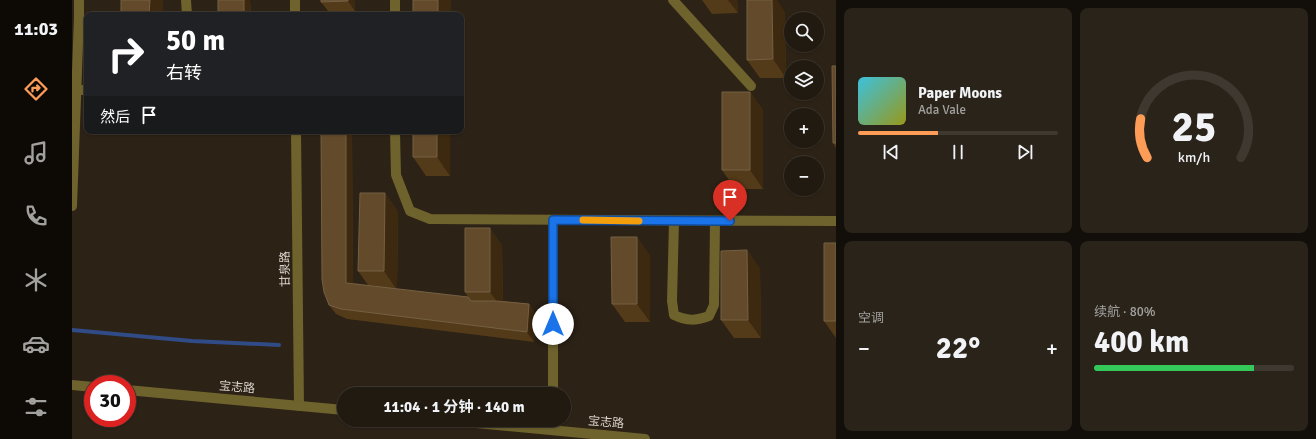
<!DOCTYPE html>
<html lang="zh">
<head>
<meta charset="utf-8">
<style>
  :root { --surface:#211a10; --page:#292319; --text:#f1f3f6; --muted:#a2a19f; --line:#3e3830; --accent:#fd9c56 }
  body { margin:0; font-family:Signika,"Noto Sans SC",sans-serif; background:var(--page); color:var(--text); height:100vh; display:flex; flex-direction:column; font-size:15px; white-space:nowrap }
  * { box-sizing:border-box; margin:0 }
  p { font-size:13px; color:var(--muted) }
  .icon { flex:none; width:22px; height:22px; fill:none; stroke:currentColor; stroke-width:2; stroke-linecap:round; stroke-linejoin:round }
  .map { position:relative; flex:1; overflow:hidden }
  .side { display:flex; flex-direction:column; gap:8px; padding:8px; background:#120e09; width:480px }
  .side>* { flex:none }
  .hud { position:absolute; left:12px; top:12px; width:380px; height:122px; border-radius:8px; box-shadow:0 1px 3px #0004,0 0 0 1px var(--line); background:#202124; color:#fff; overflow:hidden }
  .buttons { position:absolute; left:712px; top:12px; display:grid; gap:8px }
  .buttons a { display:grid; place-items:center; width:40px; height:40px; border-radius:50%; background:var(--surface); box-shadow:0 1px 3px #0004,0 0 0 1px var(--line); font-size:20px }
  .speed { position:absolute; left:12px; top:375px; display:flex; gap:8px; font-size:20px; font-weight:700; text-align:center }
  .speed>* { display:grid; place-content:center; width:52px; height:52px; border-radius:50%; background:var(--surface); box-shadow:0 1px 3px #0004,0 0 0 1px var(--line); line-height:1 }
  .speed .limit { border:6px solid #d22; background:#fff; color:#111 }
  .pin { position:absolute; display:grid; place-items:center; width:34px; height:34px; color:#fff; margin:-41px -17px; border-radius:50% 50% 50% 0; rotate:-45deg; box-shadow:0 0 4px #0007 }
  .pin .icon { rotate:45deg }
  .me { position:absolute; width:44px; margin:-22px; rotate:0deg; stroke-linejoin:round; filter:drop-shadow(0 0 3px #0008) }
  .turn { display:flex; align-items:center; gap:14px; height:84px; padding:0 16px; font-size:18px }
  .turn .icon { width:52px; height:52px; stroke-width:2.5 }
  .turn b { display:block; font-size:28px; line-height:34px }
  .then { display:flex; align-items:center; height:38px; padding:0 16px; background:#0003; gap:8px; font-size:15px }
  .big { font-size:30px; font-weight:700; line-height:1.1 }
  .side .widget { flex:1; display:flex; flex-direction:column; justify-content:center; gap:6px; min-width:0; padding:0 14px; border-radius:8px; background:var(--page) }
  .side .dial { align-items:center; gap:0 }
  .dial svg { height:104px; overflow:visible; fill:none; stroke:var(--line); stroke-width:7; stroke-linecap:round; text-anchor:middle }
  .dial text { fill:var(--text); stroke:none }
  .song { display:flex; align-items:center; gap:12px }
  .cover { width:48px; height:48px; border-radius:6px; background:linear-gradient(135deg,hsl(190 70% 55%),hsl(60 70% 35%)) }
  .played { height:4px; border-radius:2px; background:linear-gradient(90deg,var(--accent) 40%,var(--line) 40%) }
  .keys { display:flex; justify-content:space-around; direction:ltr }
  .heat { display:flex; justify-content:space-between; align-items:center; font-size:22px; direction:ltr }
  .charge { height:6px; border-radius:3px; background:linear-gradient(90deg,#34c759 80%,var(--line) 0) }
  .side .tiles { flex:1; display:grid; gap:8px; grid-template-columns:repeat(2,1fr) }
  .trip { position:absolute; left:265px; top:387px; width:234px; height:40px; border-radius:20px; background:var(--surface); box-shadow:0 1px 3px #0004,0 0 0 1px var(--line); font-weight:700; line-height:40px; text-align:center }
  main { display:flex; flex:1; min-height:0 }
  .menu { display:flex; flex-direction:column; width:72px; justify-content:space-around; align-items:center; background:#0d0a06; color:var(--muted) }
  .menu .icon { width:28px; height:28px }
  .menu .selected { color:var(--accent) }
  .menu b { font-size:18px; color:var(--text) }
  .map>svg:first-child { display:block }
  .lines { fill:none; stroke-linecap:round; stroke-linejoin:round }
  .stream { stroke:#304b86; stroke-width:4 }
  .minor { stroke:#6e622d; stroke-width:10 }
  .tertiary { stroke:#6e622d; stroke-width:10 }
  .wall { fill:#533a18 }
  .shaded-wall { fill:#3d290f }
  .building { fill:#624a2b; stroke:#756044 }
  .route-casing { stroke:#114b97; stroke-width:10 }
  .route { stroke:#1a73e8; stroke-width:7 }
  .slow { stroke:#f59e0b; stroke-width:7 }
  .labels { text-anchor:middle; stroke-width:4; stroke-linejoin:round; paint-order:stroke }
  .street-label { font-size:12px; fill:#dbd4cd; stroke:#2c2216 }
</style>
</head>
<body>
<main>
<nav class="menu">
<b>11:03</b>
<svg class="icon selected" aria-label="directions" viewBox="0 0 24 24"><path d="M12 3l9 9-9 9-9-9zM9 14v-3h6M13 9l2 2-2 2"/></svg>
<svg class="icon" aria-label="music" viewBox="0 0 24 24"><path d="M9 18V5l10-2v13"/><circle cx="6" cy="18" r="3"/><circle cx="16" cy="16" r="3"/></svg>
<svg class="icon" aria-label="phone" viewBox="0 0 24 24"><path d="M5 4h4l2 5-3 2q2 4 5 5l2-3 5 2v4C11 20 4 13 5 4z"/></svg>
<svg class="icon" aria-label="climate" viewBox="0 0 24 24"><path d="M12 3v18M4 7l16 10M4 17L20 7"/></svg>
<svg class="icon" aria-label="car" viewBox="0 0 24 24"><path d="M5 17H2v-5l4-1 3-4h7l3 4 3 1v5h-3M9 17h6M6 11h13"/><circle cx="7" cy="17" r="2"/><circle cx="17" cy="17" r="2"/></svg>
<svg class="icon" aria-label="filters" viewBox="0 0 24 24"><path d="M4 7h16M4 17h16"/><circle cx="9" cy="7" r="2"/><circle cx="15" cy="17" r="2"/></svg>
</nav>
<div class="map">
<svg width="764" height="439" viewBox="0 0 764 439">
  <rect width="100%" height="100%" fill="#2c2216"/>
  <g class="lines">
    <path class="stream" d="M0,330L120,341L207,345"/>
    <path class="minor" d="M114,0L115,15
      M223,0V15
      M601,0L679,86
      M323,15V0
      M4,90H15
      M224,131L227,406
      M323,131L324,175L338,211L358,219L764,221
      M0,206L7,17V0
      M602,221L600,301L602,315C615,321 623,321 637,316L642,305L643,221
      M481,394V220
      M480,430V420"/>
    <path class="tertiary" d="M0,385L21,387
      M55,390L272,410
      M372,420L573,439"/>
  </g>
  <path class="wall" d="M178,0L179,15H148L146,13Z
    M283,0V11H256L249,2Z
    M341,0H379V15H342L341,14Z
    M630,0H665L666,13L640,14Z
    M713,12L714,78H688L675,60Z
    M764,66V148L761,143Z
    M678,92L691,110V189H663L650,170Z
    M249,131H280L281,283L296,285L286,271L313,193L326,212L325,289L396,297L393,292L418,228L430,246L431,301L457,304L463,314L462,342L275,319L264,314L257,305Z
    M341,131H378V176H354L341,157Z
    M764,243V338L752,321Z
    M675,250L688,269L689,338H662L649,320Z
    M578,255V322H553L540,304Z"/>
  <path class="shaded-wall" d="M78,0H91V15H77Z
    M172,0H178L179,15H174L172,12Z
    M276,0H283V11L276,1Z
    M366,0H379V15H367L366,14Z
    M656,0H665L666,13Z
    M700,0H705L713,12L714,78L701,59Z
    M678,92L691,110V189L678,170Z
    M274,131H280L281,292L274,283Z
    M365,131H378V176L365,157Z
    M313,193L326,212L325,290L312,271Z
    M418,228L430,246L431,310L418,292Z
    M565,237L578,255V322L565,304Z
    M675,250L688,269L689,338L676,320Z
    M457,304L463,314L462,342L455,332Z"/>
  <path class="building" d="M49,0H78L77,15H49Z
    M146,0H172V12L146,13Z
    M249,0H276V1L249,2Z
    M341,0H366V14H341Z
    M675,0H700L701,59L675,60Z
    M760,66H764V143H761Z
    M650,92H678V170H650Z
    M249,131H274V283L396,297L399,301H424L457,304L455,332L269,309L257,305L252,292L250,279Z
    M341,131H365V157H341Z
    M288,193H313L312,271H286Z
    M393,228H418V292H393Z
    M539,237H565V304H540Z
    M752,243H764V321H752Z
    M675,250L676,320H649V251Z"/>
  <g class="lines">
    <defs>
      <path id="route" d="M481,324V220L658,221"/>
    </defs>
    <use href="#route" class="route-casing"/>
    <use href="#route" class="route"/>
    <path class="slow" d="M511,220L567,221"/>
  </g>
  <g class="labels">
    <g class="street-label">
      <text transform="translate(213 269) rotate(-91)" y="4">甘泉路</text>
      <text transform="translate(165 387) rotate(5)" y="4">宝志路</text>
      <text transform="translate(534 422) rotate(5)" y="4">宝志路</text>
    </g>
  </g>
</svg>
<div class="buttons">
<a><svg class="icon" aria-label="search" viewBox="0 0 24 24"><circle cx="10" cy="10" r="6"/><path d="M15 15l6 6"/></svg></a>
<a><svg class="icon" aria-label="layers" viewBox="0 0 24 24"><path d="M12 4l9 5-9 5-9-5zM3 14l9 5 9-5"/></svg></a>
<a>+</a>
<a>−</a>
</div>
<div class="speed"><div class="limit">30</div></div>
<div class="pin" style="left:658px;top:221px;background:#d93025"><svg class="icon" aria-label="arrive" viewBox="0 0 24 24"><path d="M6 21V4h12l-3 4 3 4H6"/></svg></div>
<svg class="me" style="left:481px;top:324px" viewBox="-20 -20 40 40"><circle r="19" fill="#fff"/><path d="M0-13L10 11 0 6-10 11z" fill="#1a73e8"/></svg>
<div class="trip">11:04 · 1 分钟 · 140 m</div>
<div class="hud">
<div class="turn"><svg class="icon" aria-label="right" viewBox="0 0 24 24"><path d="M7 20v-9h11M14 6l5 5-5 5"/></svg><div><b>50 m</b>右转</div></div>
<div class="then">然后<svg class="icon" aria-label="arrive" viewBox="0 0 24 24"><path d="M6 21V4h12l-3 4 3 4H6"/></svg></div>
</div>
</div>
<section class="side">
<div class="tiles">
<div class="widget">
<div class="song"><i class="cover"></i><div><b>Paper Moons</b><p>Ada Vale</p></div></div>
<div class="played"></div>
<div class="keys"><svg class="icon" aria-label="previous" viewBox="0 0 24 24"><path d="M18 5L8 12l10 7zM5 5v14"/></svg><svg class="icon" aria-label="pause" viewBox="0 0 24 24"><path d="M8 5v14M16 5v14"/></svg><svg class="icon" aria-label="next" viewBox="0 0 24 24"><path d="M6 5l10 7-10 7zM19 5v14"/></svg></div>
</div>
<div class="widget dial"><svg viewBox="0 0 100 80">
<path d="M14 69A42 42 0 1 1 86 69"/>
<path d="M14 69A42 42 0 0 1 9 39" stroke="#fd9c56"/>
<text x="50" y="56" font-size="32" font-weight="700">25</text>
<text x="50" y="72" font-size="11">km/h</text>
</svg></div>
<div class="widget"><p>空调</p>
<div class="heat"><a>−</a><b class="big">22°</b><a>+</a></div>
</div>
<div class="widget"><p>续航 · 80%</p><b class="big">400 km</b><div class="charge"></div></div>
</div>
</section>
</main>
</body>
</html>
